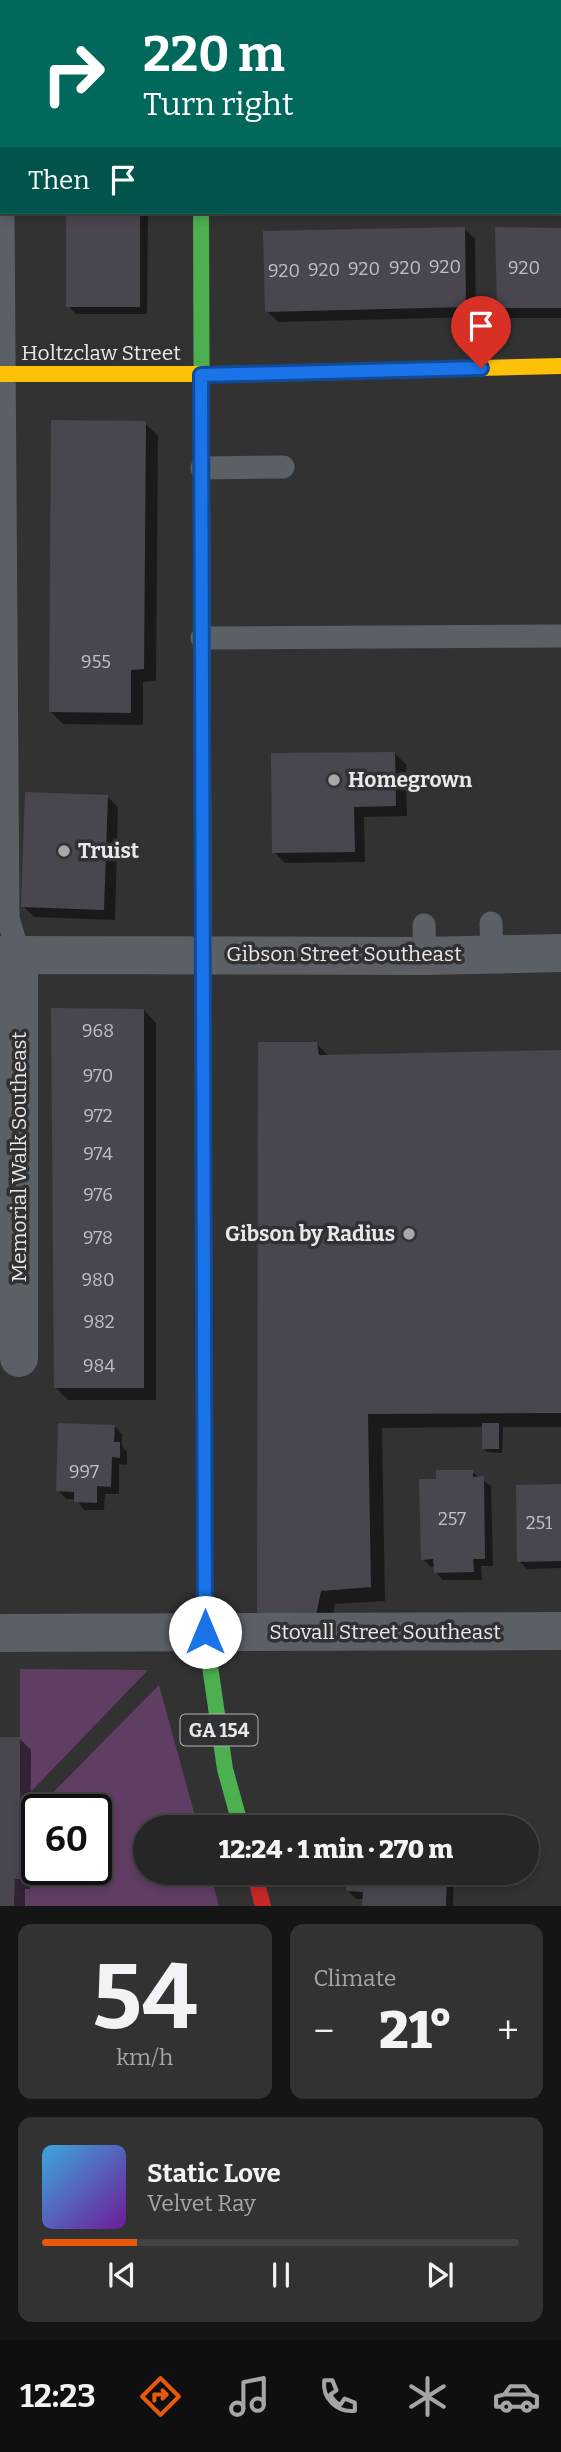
<!DOCTYPE html>
<html lang="en">
<head>
<meta charset="utf-8">
<style>
  :root { --surface:#262626; --page:#323232; --text:#f1f3f6; --muted:#a4a5a7; --line:#424343; --accent:#ea580c }
  body { margin:0; font-family:Bitter,serif; background:var(--page); color:var(--text); height:100vh; display:flex; flex-direction:column; font-size:26px; white-space:nowrap }
  * { box-sizing:border-box; margin:0 }
  p { font-size:23px; color:var(--muted) }
  .icon { flex:none; width:38px; height:38px; fill:none; stroke:currentColor; stroke-width:2; stroke-linecap:round; stroke-linejoin:round }
  .map { position:relative; height:1906px; overflow:hidden }
  .details { display:flex; flex-direction:column; gap:18px; padding:18px; background:#151515; flex:1 }
  .details>* { flex:none }
  .hud { position:absolute; left:0px; top:0px; width:562px; height:214px; box-shadow:0 4px 10px #0003,0 0 0 2px var(--line); background:#00695c; color:#fff; overflow:hidden }
  .speed { position:absolute; left:21px; top:1794px; display:flex; gap:14px; font-size:35px; font-weight:700; text-align:center }
  .speed>* { display:grid; place-content:center; width:91px; height:91px; border-radius:50%; background:var(--surface); box-shadow:0 4px 10px #0003,0 0 0 2px var(--line); line-height:1 }
  .speed .limit { border:4px solid #111; border-radius:10px; background:#fff; color:#111 }
  .pin { position:absolute; display:grid; place-items:center; width:60px; height:60px; color:#fff; margin:-72px -30px; border-radius:50% 50% 50% 0; rotate:-45deg; box-shadow:0 0 7px #0007 }
  .pin .icon { rotate:45deg }
  .me { position:absolute; width:77px; margin:-38px; rotate:0deg; stroke-linejoin:round; filter:drop-shadow(0 0 5px #0008) }
  .turn { display:flex; align-items:center; gap:24px; height:147px; padding:0 28px; font-size:32px }
  .turn .icon { width:91px; height:91px; stroke-width:2.5 }
  .turn b { display:block; font-size:49px; line-height:60px }
  .then { display:flex; align-items:center; height:66px; padding:0 28px; background:#0003; gap:14px; font-size:26px }
  .big { font-size:52px; font-weight:800; line-height:1.1 }
  .details .tile { flex:1; display:flex; flex-direction:column; justify-content:center; gap:10px; min-width:0; padding:0 24px; border-radius:14px; background:var(--page) }
  .details .dial { align-items:center; gap:0 }
  .dial b { font-size:91px; line-height:1 }
  .song { display:flex; align-items:center; gap:21px }
  .cover { width:84px; height:84px; border-radius:10px; background:linear-gradient(135deg,hsl(200 70% 55%),hsl(280 70% 35%)) }
  .played { height:7px; border-radius:4px; background:linear-gradient(90deg,var(--accent) 20%,var(--line) 20%) }
  .keys { display:flex; justify-content:space-around; direction:ltr }
  .heat { display:flex; justify-content:space-between; align-items:center; font-size:38px; direction:ltr }
  .details .tiles { flex:1; display:grid; gap:18px; grid-template-columns:1fr 1fr }
  .tile:last-child { grid-column:span 2 }
  .trip { position:absolute; left:133px; top:1815px; width:406px; height:70px; border-radius:35px; background:var(--surface); box-shadow:0 4px 10px #0003,0 0 0 2px var(--line); font-weight:800; line-height:70px; text-align:center }
  .dock { display:flex; height:112px; justify-content:space-around; align-items:center; background:#0f0f0f; color:var(--muted) }
  .dock .icon { width:49px; height:49px }
  .dock .on { color:var(--accent) }
  .dock b { font-size:32px; color:var(--text) }
  .map>svg:first-child { display:block }
  .green { fill:#603e63; fill-rule:evenodd }
  .shadow { fill:#0007 }
  .building { fill:#4a4650 }
  .lines { fill:none; stroke-linecap:round; stroke-linejoin:round }
  .lane { stroke:#5b6067; stroke-width:23 }
  .street { stroke:#5b6067; stroke-width:38 }
  .fast { stroke:#4caf50; stroke-width:16 }
  .slow { stroke:#ffc107; stroke-width:16 }
  .jam { stroke:#c62828; stroke-width:16 }
  .route-casing { stroke:#114b97; stroke-width:18 }
  .route { stroke:#1a73e8; stroke-width:12 }
  .poi-dot { fill:#a8a8aa; stroke:#313134; stroke-width:2.5 }
  .labels { text-anchor:middle; stroke-width:7; stroke-linejoin:round; paint-order:stroke }
  .number-label { font-size:18px; fill:#c0c0c4 }
  .shield { fill:#313134; stroke:#b1b1b3; stroke-width:2 }
  .shield-label { font-size:19px; font-weight:bold; fill:#e8e8ea }
  .street-label { font-size:21px; fill:#e8e8ea; stroke:#313134 }
  .poi-label { font-size:21px; font-weight:bold; fill:#e8e8ea; stroke:#313134; text-anchor:start }
</style>
</head>
<body>
<div class="map">
<svg width="561" height="1906" viewBox="0 0 561 1906">
  <rect width="100%" height="100%" fill="#323233"/>
  <path class="green" d="M20,1669L148,1670L20,1803Z
    M159,1685L198,1827H145V1872L210,1873L219,1906H14L15,1879L20,1878V1826ZM37,1810H96V1869H37Z"/>
  <path class="shadow" d="M69,0H144V2H69Z
    M266,0H434V2H266Z
    M444,0H561V69L560,2Z
    M560,112H561L560,201Z
    M68,212H148L147,314H76L68,306Z
    M464,228L475,239L476,317L278,322L267,311Z
    M561,228V318H509L499,307Z
    M145,423L158,436L156,681L143,682V725L63,724L51,712Z
    M395,754L406,764L407,816L364,817L365,862L285,863L274,852Z
    M107,796L118,807L115,920L34,917L23,906Z
    M144,1010L156,1023V1400H68L55,1387Z
    M316,1043L329,1056L561,1052V1427H503L502,1453L487,1452L483,1448L484,1427L382,1428L385,1601L335,1604L330,1628H273Z
    M114,1426L122,1434V1446L127,1452V1465L119,1464V1494H105L104,1510H84L76,1499H66L58,1490Z
    M472,1472L491,1486L493,1566H481L482,1580H443L435,1572V1567H431L423,1559Z
    M561,1486V1568L527,1569L519,1561Z
    M0,1739H20L31,1750L30,1889H25V1906H0Z
    M348,1872H454L453,1906H364V1899H356L348,1891Z"/>
  <path class="building" d="M66,212H140V307H66Z
    M465,227L466,307L265,312L263,231Z
    M495,227L561,228V308H497Z
    M51,420L146,421L144,669L131,670V713L49,712Z
    M395,752L396,806L354,807L355,852L272,853L271,753Z
    M25,792L108,795L104,910L21,907Z
    M51,1008L144,1009V1388H54Z
    M258,1042H317L319,1055L561,1050V1413L368,1414L371,1587L321,1591L316,1615H257Z
    M58,1423L115,1425L114,1442H120V1458L112,1457L111,1487L97,1486V1503L74,1502V1492L56,1491Z
    M482,1423H499V1449H482Z
    M436,1470H473V1477L484,1476L485,1559H473L474,1572L434,1573L433,1559L421,1560L419,1479H436Z
    M561,1484V1561L517,1562L516,1485Z
    M0,1737H20V1879H15L14,1906H0Z
    M347,1872H447L446,1906H362L363,1892L346,1891Z"/>
  <g class="lines">
    <path class="lane" d="M2,0V9
      M560,204H561
      M3,212L8,918L19,955
      M202,468L283,467
      M202,638L561,636
      M491,923L492,954
      M424,925L425,956"/>
    <path class="street" d="M0,955L425,956L561,953
      M19,955V1358
      M0,1633L561,1631"/>
    <path class="fast" d="M205,2L206,0
      M201,212L203,775
      M204,1221L205,1632L225,1769L241,1827"/>
    <path class="slow" d="M0,374H243L561,366
      M203,775L204,1221"/>
    <path class="jam" d="M254,1872L263,1906"/>
  </g>
  <g class="lines">
    <defs>
      <path id="route" d="M205,1632L201,375L481,368"/>
    </defs>
    <use href="#route" class="route-casing"/>
    <use href="#route" class="route"/>
  </g>
  <g class="poi-dot">
    <circle cx="334" cy="780" r="7"/>
    <circle cx="64" cy="851" r="7"/>
    <circle cx="409" cy="1234" r="7"/>
  </g>
  <g class="labels">
    <g class="number-label">
      <text x="445" y="273">920</text>
      <text x="405" y="274">920</text>
      <text x="524" y="274">920</text>
      <text x="364" y="275">920</text>
      <text x="324" y="276">920</text>
      <text x="284" y="277">920</text>
      <text x="96" y="668">955</text>
      <text x="98" y="1037">968</text>
      <text x="98" y="1082">970</text>
      <text x="98" y="1122">972</text>
      <text x="98" y="1160">974</text>
      <text x="98" y="1201">976</text>
      <text x="98" y="1244">978</text>
      <text x="98" y="1286">980</text>
      <text x="99" y="1328">982</text>
      <text x="99" y="1372">984</text>
      <text x="84" y="1478">997</text>
      <text x="452" y="1525">257</text>
      <text x="539" y="1529">251</text>
    </g>
    <rect class="shield" x="180.5" y="1714.5" width="77" height="31" rx="5"/>
    <g class="shield-label">
      <text x="219" y="1737">GA 154</text>
    </g>
    <g class="street-label">
      <text x="101" y="360">Holtzclaw Street</text>
      <text x="344" y="961">Gibson Street Southeast</text>
      <text transform="translate(19 1157) rotate(-90)" y="7">Memorial Walk Southeast</text>
      <text x="385" y="1639">Stovall Street Southeast</text>
    </g>
    <g class="poi-label">
      <text x="348" y="787">Homegrown</text>
      <text x="78" y="858">Truist</text>
      <text x="395" y="1241" text-anchor="end">Gibson by Radius</text>
    </g>
  </g>
</svg>
<div class="speed"><div class="limit">60</div></div>
<div class="pin" style="left:481px;top:368px;background:#d93025"><svg class="icon" aria-label="arrive" viewBox="0 0 24 24"><path d="M6 21V4h12l-3 4 3 4H6"/></svg></div>
<svg class="me" style="left:205px;top:1632px" viewBox="-20 -20 40 40"><circle r="19" fill="#fff"/><path d="M0-13L10 11 0 6-10 11z" fill="#1a73e8"/></svg>
<div class="trip">12:24 · 1 min · 270 m</div>
<div class="hud">
<div class="turn"><svg class="icon" aria-label="right" viewBox="0 0 24 24"><path d="M7 20v-9h11M14 6l5 5-5 5"/></svg><div><b>220 m</b>Turn right</div></div>
<div class="then">Then<svg class="icon" aria-label="arrive" viewBox="0 0 24 24"><path d="M6 21V4h12l-3 4 3 4H6"/></svg></div>
</div>
</div>
<section class="details">
<div class="tiles">
<div class="tile dial"><b>54</b><p>km/h</p></div>
<div class="tile"><p>Climate</p>
<div class="heat"><a>−</a><b class="big">21°</b><a>+</a></div>
</div>
<div class="tile">
<div class="song"><i class="cover"></i><div><b>Static Love</b><p>Velvet Ray</p></div></div>
<div class="played"></div>
<div class="keys"><svg class="icon" aria-label="previous" viewBox="0 0 24 24"><path d="M18 5L8 12l10 7zM5 5v14"/></svg><svg class="icon" aria-label="pause" viewBox="0 0 24 24"><path d="M8 5v14M16 5v14"/></svg><svg class="icon" aria-label="next" viewBox="0 0 24 24"><path d="M6 5l10 7-10 7zM19 5v14"/></svg></div>
</div>
</div>
</section>
<nav class="dock">
<b>12:23</b>
<svg class="icon on" aria-label="directions" viewBox="0 0 24 24"><path d="M12 3l9 9-9 9-9-9zM9 14v-3h6M13 9l2 2-2 2"/></svg>
<svg class="icon" aria-label="music" viewBox="0 0 24 24"><path d="M9 18V5l10-2v13"/><circle cx="6" cy="18" r="3"/><circle cx="16" cy="16" r="3"/></svg>
<svg class="icon" aria-label="phone" viewBox="0 0 24 24"><path d="M5 4h4l2 5-3 2q2 4 5 5l2-3 5 2v4C11 20 4 13 5 4z"/></svg>
<svg class="icon" aria-label="climate" viewBox="0 0 24 24"><path d="M12 3v18M4 7l16 10M4 17L20 7"/></svg>
<svg class="icon" aria-label="car" viewBox="0 0 24 24"><path d="M5 17H2v-5l4-1 3-4h7l3 4 3 1v5h-3M9 17h6M6 11h13"/><circle cx="7" cy="17" r="2"/><circle cx="17" cy="17" r="2"/></svg>
</nav>
</body>
</html>
